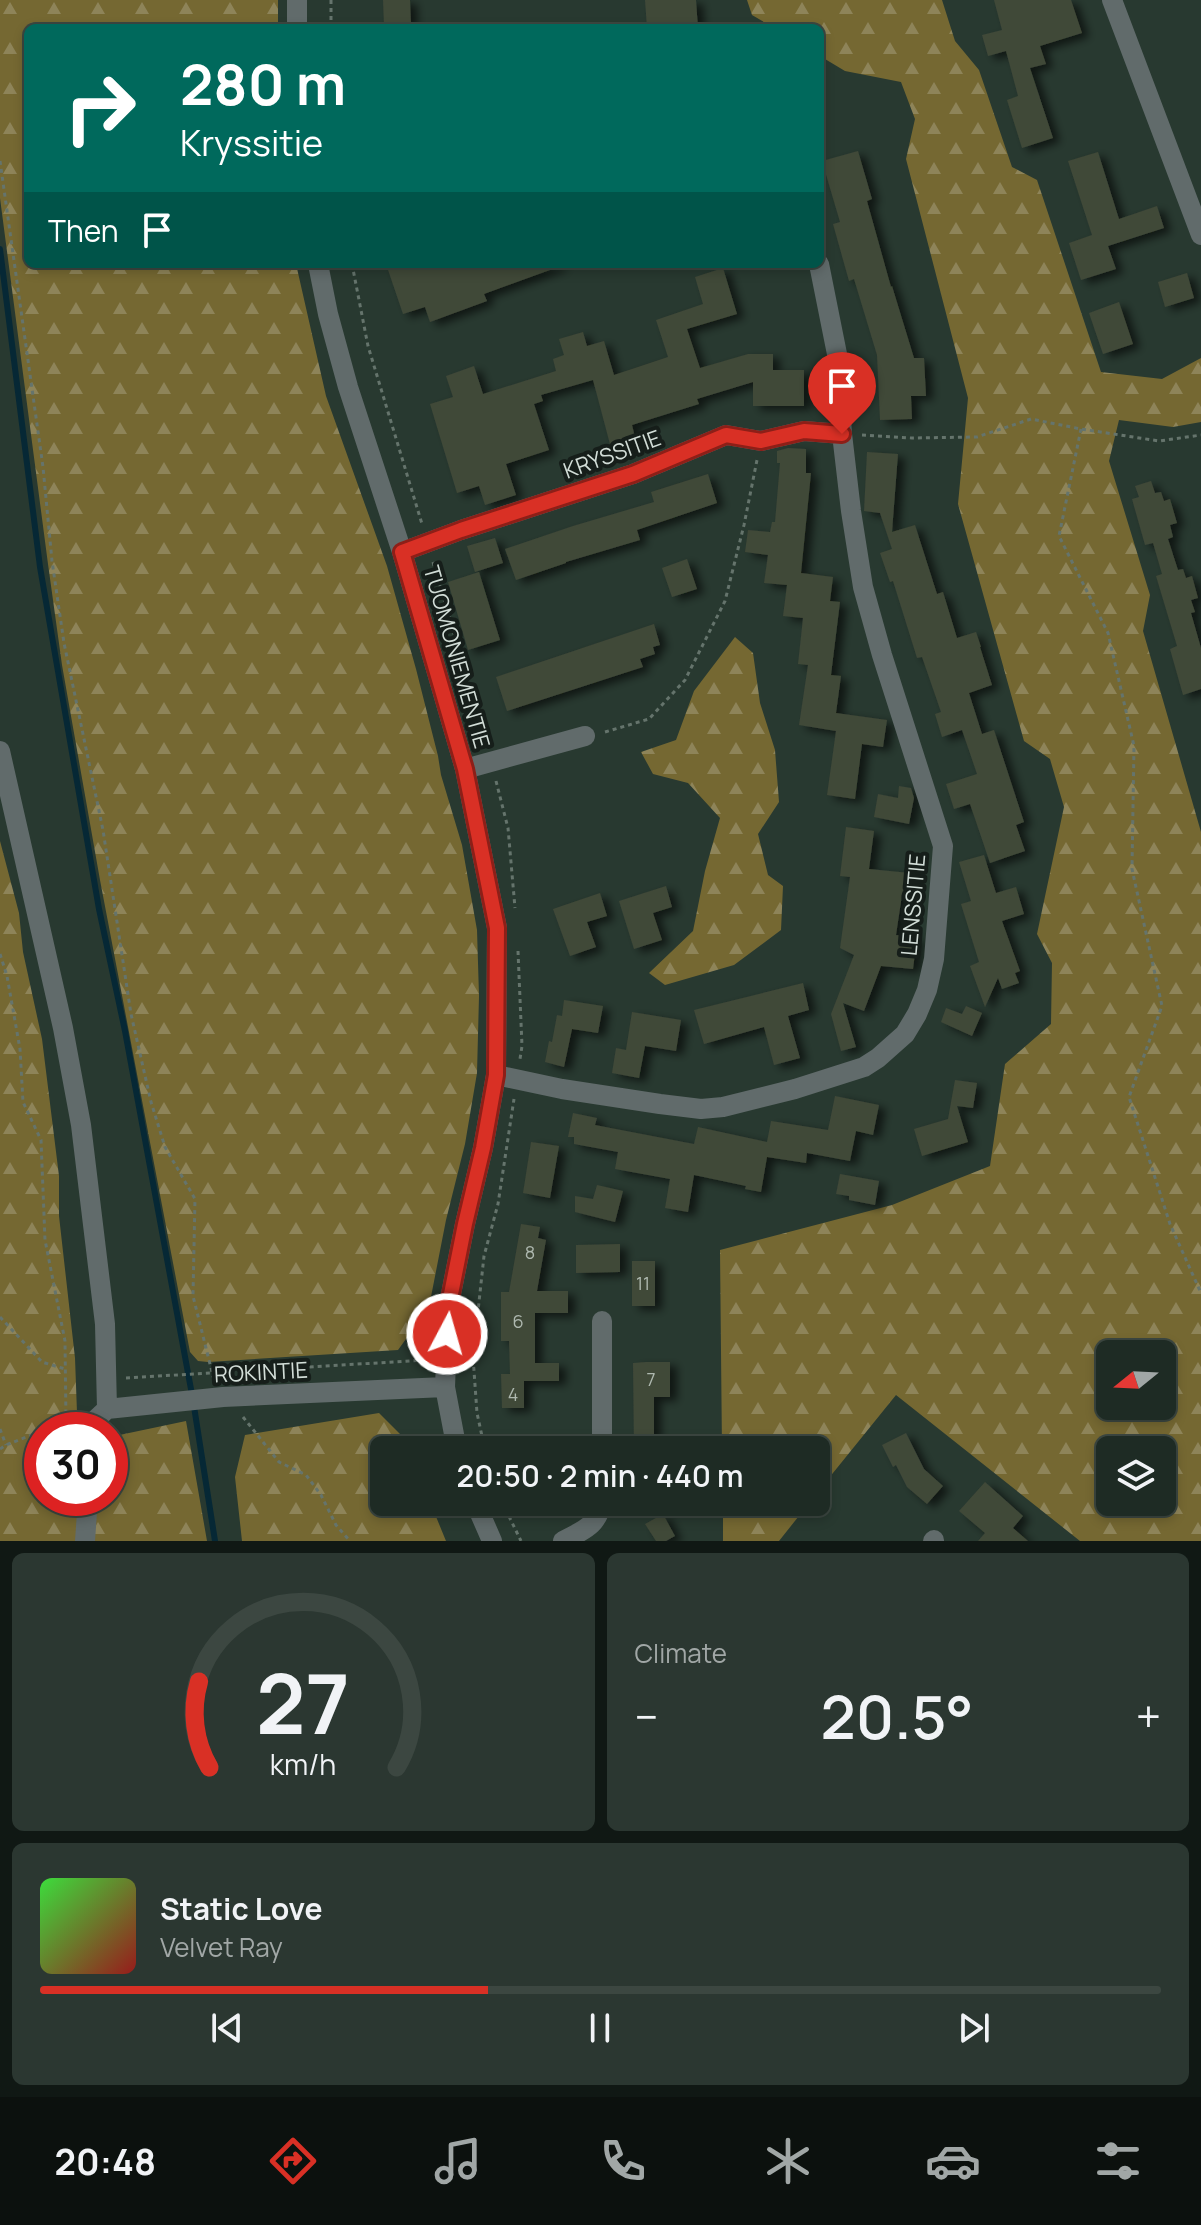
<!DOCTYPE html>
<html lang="en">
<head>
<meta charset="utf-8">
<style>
  :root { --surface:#1e2b24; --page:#2b3731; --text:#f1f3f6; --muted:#a1a7a6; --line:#3c4741; --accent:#d93025 }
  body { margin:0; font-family:Manrope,sans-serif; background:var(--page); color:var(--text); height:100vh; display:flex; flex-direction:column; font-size:30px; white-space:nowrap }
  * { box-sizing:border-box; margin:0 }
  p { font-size:26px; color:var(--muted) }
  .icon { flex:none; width:44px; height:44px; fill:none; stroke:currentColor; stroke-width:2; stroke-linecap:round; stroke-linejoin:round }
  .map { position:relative; height:1541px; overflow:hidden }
  .drawer { display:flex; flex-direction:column; gap:12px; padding:12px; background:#101814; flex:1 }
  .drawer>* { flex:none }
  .guide { position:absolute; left:24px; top:24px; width:800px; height:244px; border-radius:12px; box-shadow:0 4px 12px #0003,0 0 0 2px var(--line); background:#00695c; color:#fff; overflow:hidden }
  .needle { width:52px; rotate:252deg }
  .controls { position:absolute; left:1096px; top:1340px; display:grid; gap:16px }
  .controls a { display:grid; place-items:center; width:80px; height:80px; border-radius:12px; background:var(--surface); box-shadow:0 4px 12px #0003,0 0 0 2px var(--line); font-size:40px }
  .speed { position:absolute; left:24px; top:1412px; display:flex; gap:16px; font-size:40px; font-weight:700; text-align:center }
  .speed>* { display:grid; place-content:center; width:104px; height:104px; border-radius:50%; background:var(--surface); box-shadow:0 4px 12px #0003,0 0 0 2px var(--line); line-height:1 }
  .speed .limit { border:12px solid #d22; background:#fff; color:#111 }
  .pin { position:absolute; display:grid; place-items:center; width:68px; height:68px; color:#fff; margin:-82px -34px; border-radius:50% 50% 50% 0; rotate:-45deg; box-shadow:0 0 8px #0007 }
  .pin .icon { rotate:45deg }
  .me { position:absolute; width:88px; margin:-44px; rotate:6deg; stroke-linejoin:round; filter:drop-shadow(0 0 6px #0008) }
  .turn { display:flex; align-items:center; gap:28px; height:168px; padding:0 24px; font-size:36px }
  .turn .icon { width:104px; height:104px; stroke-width:2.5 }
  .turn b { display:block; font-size:56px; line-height:68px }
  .then { display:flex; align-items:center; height:76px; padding:0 24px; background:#0003; gap:16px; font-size:30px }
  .big { font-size:60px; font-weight:600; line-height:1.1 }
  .drawer .card { flex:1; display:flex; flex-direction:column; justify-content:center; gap:12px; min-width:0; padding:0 28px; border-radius:12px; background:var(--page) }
  .drawer .dial { align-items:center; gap:0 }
  .dial svg { height:208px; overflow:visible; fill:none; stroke:var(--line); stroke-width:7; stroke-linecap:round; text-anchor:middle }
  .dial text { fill:var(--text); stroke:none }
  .song { display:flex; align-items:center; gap:24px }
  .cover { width:96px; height:96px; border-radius:12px; background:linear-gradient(135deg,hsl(120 70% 55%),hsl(0 70% 35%)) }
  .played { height:8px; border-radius:4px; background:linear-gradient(90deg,var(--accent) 40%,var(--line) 40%) }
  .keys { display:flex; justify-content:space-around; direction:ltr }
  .heat { display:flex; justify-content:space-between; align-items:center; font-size:44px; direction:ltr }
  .drawer .tiles { flex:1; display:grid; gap:12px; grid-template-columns:1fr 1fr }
  .card:last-child { grid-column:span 2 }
  .trip { position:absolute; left:370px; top:1436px; width:460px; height:80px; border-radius:12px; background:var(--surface); box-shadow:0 4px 12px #0003,0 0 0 2px var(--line); font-weight:600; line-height:80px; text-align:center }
  .menu { display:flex; height:128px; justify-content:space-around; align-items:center; background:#0c110e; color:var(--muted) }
  .menu .icon { width:56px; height:56px }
  .menu .on { color:var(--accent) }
  .menu b { font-size:36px; color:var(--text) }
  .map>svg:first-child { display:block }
  .forest { fill:url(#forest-firs); fill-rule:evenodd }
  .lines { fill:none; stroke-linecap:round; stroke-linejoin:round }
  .stream { stroke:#062835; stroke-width:6 }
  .building { fill:#404838; filter:url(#shadow) }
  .path { stroke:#65746c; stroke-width:3; stroke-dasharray:4 4; stroke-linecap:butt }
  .minor { stroke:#616b6b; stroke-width:20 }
  .route-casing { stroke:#8d1f18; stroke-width:20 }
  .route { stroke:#d93025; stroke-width:14 }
  .labels { text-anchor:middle; stroke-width:8; stroke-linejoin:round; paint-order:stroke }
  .number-label { font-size:18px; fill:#aeb8af }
  .street-label { font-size:22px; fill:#d2ddd7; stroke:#161e1a }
</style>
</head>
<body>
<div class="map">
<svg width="1201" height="1541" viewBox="0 0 1201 1541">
  <defs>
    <pattern id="forest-firs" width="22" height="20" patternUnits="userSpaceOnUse" patternTransform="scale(2)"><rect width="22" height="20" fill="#756832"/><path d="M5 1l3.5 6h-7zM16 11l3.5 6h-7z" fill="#8e8459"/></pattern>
    <filter id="shadow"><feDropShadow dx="7" dy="4" stdDeviation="4" flood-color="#0009"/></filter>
  </defs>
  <rect width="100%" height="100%" fill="#283930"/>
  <path class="forest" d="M0,0H278V28H28V264H296L326,396L387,566L416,669L438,756L441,775L462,845L477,930L479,996L477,1073L465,1144L446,1220L429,1307L398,1350L208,1362L198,1361L190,1352L100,880L62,665L48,564L0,198Z
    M747,0H942L955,41L979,70L1012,167L1037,180L1101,372L1162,379L1201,358V422L1173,427L1119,420L1109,461L1150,595L1143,631L1201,832V1541H1080L896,1395L816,1494V1450H722L720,1250L892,1205L990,1166L1005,1064L1051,1024L1052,963L1037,934L1064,807L1050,759L1024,741L958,504L968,398L906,159L915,119L901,82L845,71L820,56V28H774L752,15ZM1162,1354V1406H1110V1354ZM1162,1450V1502H1110V1450Z
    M735,637L753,653L760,703L775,750L779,802L758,834L768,875L783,886L781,930L734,965L665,985L649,973L693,931L705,871L720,818L688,783L653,774L641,752L676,740L694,691Z
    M0,841L19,913L23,952L42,1039L59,1176V1216L75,1358L77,1413L85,1430H42V1498H110V1437L186,1421L207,1541H0Z
    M379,1413L405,1439L409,1450H384V1502H430L446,1541H242L235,1477L245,1435Z
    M723,1502H810L779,1541H723Z"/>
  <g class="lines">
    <path class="stream" d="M0,249L40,567L99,909L125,1031L193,1400L215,1541"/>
  </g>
  <path class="building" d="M383,0H410L411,24L384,25Z
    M645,0H696L698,28H647Z
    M994,0H1071L1082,33L1040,46L1046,64L1030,68L1053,138L1022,148L1007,100L1018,96L1006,51L988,56L982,35L1002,30Z
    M858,151L872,199L867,201L891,287L892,286L914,358H924L926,396H911L912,419L880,420L877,355L854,279L849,281L833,224L840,222L822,161Z
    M1098,152L1119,219L1157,206L1164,228L1108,246L1116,269L1081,280L1069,243L1092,235L1068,161Z
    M386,264H561V266L484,294L487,301L430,322L425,307L403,314Z
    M723,268L737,314L687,329L700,368L748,354H773V370H804V406H753V382L697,399L699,404L632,425L636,441L611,448L593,380L541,395L543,401L534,404L549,450L506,464L516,495L485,505L479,486L457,493L430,404L453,397L446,376L474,366L483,394L556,371L553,359L564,355L559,339L583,332L587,346L604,341L614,375L668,357L656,320L703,304L695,277Z
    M1187,273L1194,298L1165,307L1158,282Z
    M1119,302L1133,344L1103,354L1089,313Z
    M788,448L806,449V473H811L801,573L833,577L830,601L840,602L831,675L841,676L836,713L887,720L883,747L862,744L855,799L827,795L836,731L799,725L808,665L798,664L803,618L783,616L787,585L764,583L768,555L745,552L748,530L770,532L772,522H775L780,463H777V451Z
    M867,452L898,454L892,532L915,525L937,594L943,592L957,638L976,632L981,647H980L992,685L969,693L982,734L994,730L1024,822L1016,825L1025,851L990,863L970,804L954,809L946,784L977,774L962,730L942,737L935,714L941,712L922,657L917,658L893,581L890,582L880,553L892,549L880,513L864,511Z
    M708,474L717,503L637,530L640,540L566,562V563L516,580L505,549L573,526L654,502L651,492Z
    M1151,481L1155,493L1161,492L1164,501L1170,499L1177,523L1170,525L1173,537L1168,539L1178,570L1183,569L1186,578L1192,576L1198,598L1191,600L1195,612L1191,613L1201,648V689L1183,695L1170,649L1177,646L1156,576L1162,574L1153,543L1145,545L1132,499L1139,497L1135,486Z
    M495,538L503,563L475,572L467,546Z
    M687,559L697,589L672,597L662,568Z
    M479,572L500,640L468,650L448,582Z
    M654,624L660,645L653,647L655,654L640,659L643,667L507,711L496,677Z
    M899,786L911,788L914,798L909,824L874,817L878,794L898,798Z
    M846,827L874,831L869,869L910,873L908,895H902L896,935L917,937L913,969L881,966L864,1011L843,1003L856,1047L841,1051L831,1014L854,955L840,948L850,877L840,876Z
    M984,855L996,893L1016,887L1024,914L1002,921L1020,971L1015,973L1019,983L1002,989L998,978L985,1007L970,966L979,962L961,904L971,901L959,862Z
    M666,886L672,907L653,913L662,940L634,949L619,901Z
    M600,893L607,916L587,922L596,947L570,956L553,909Z
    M803,983L809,1010L788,1016L800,1058L774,1065L764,1027L704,1044L694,1010Z
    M564,1000L603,1006L598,1033L572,1029L564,1067L545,1062L549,1041L552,1042L557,1015L562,1016Z
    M966,1006L982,1013L972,1036L941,1022L946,1008L962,1014Z
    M632,1012L681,1020L676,1051L645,1046L639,1078L612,1073L616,1048L626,1050Z
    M955,1080L977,1083L973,1108L957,1106L968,1142L922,1156L914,1129L948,1119Z
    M835,1096L879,1105L873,1135L856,1131L850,1161L807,1153L806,1163L767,1157L761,1192L745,1189L746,1186L694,1175L688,1212L665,1208L670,1179L615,1169L618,1152L574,1144V1137H568L573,1113L597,1118L595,1125L694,1144L698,1127L767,1142L771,1121L828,1130Z
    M531,1142L559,1146L550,1198L523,1193Z
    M840,1174L879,1181L875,1205L849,1200V1196L836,1194Z
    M597,1185L623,1191L615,1222L575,1212V1196L593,1199Z
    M521,1224L540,1227L538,1238L546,1240L537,1291H568V1313H535V1363H559V1381H524V1408H502L501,1374H510L509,1341H501V1292H509Z
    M620,1244V1272L576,1273V1245Z
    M632,1261H655V1306H632Z
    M646,1362H670V1397H654V1450H634L633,1363Z
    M906,1433L924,1469L943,1486L927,1504L907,1487L896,1465L893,1467L882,1445Z
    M985,1482L1023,1516L1013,1528L1028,1541H978L985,1533L959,1511Z
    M663,1514L675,1536L666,1541H656L645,1524Z"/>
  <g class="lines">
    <path class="path" d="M331,0V28
      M0,161L43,467L52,561L64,643L103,830L131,1014L151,1102L165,1147L195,1199L193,1296L214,1380
      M352,264L368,346L422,524
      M1081,429L1059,536L1108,633L1134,746L1132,869L1162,1006L1129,1097L1170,1224L1201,1293
      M862,435L912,438L977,437L1031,419L1081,429L1159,441L1201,435
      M433,562L486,743
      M605,732L649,719L685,680L725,601L744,525L757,460
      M496,781L508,828L515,908
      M518,951L522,1046L520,1059
      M0,954L7,976L20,1049L23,1102L41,1140L45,1240L65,1341L66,1422
      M0,1317L42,1362L65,1369
      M126,1378L426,1360
      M243,1417L279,1462L306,1475L321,1495L336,1525L350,1541
      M0,1429L6,1445
      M45,1430L67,1422
      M0,1449L6,1445L42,1431
      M485,1450L477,1413L473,1357L484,1256L498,1204L514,1099
      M502,1502L521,1541"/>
    <path class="minor" d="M297,0V28
      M1112,0L1201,235
      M318,264L328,314L348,387L402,552L465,769L497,928L496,1075L483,1148L465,1224L448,1309L445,1387L457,1450
      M402,552L461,530L633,474L726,435L761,441L804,431L842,434
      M0,751L63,1028L81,1125L105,1324L107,1409
      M465,769L585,736
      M496,1075L562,1089L660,1104L701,1109L723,1107L795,1089L864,1067L878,1058L905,1034L917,1014L927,990L934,959L943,846L882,655L863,587L851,511L842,434L837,354L819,264
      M91,1430V1424L107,1409L223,1397L445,1387
      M602,1450V1321
      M475,1502L492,1541
      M85,1541L88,1498
      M563,1541C583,1530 597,1527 602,1502
      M933,1541L934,1540"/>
  </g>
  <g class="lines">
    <defs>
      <path id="route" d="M447,1334L448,1309L465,1224L483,1148L496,1075L497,928L465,769L402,552L461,530L633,474L726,435L761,441L804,431L842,434"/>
    </defs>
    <use href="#route" class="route-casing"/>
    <use href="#route" class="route"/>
  </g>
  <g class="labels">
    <g class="number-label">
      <text x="530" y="1259">8</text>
      <text x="643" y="1290">11</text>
      <text x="518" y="1328">6</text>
      <text x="651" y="1386">7</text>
      <text x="513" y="1401">4</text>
    </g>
    <g class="street-label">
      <text transform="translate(612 454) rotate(-20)" y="8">KRYSSITIE</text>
      <text transform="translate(457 657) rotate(74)" y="8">TUOMONIEMENTIE</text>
      <text transform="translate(913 905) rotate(-85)" y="8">LENSSITIE</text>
      <text transform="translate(261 1372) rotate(-3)" y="8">ROKINTIE</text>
    </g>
  </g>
</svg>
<div class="controls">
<a><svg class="needle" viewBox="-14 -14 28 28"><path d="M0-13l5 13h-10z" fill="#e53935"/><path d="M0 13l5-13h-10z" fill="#a1a7a6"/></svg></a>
<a><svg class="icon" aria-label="layers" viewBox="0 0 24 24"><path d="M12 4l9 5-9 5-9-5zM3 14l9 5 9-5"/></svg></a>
</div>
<div class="speed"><div class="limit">30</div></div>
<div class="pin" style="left:842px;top:434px;background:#d93025"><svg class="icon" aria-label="arrive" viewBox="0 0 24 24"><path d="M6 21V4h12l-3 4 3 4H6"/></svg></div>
<svg class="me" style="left:447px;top:1334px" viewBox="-20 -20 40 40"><circle r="17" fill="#d93025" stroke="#fff" stroke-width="3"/><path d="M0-11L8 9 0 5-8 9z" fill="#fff"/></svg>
<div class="trip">20:50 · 2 min · 440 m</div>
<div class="guide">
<div class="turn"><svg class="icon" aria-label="right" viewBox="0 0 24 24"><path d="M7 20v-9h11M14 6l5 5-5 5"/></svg><div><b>280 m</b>Kryssitie</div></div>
<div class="then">Then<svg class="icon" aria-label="arrive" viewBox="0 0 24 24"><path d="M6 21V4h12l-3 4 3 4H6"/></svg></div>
</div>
</div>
<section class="drawer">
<div class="tiles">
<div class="card dial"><svg viewBox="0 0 100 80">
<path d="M14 69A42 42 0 1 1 86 69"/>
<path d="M14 69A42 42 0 0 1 10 36" stroke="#d93025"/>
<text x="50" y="56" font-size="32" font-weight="700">27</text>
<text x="50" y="72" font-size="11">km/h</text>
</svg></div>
<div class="card"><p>Climate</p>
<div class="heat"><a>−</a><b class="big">20.5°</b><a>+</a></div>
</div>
<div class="card">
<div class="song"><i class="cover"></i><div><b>Static Love</b><p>Velvet Ray</p></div></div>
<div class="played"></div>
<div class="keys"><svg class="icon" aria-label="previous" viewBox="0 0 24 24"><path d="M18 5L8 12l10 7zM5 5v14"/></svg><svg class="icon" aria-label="pause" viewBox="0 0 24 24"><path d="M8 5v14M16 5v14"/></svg><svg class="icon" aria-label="next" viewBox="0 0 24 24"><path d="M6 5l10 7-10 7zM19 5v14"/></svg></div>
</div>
</div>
</section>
<nav class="menu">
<b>20:48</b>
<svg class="icon on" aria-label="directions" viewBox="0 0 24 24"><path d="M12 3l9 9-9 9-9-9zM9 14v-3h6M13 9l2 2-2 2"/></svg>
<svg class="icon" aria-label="music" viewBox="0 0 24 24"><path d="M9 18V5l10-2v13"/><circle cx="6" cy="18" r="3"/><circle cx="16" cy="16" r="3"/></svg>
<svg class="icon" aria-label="phone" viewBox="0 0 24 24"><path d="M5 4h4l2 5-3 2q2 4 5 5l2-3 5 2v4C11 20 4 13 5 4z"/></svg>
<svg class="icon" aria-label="climate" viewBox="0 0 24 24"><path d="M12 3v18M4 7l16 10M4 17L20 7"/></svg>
<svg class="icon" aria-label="car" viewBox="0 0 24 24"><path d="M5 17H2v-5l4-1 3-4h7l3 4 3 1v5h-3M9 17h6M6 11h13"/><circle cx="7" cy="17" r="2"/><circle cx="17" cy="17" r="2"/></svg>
<svg class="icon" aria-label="filters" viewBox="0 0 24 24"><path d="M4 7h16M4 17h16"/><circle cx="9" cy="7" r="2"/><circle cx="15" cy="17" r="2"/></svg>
</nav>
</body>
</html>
